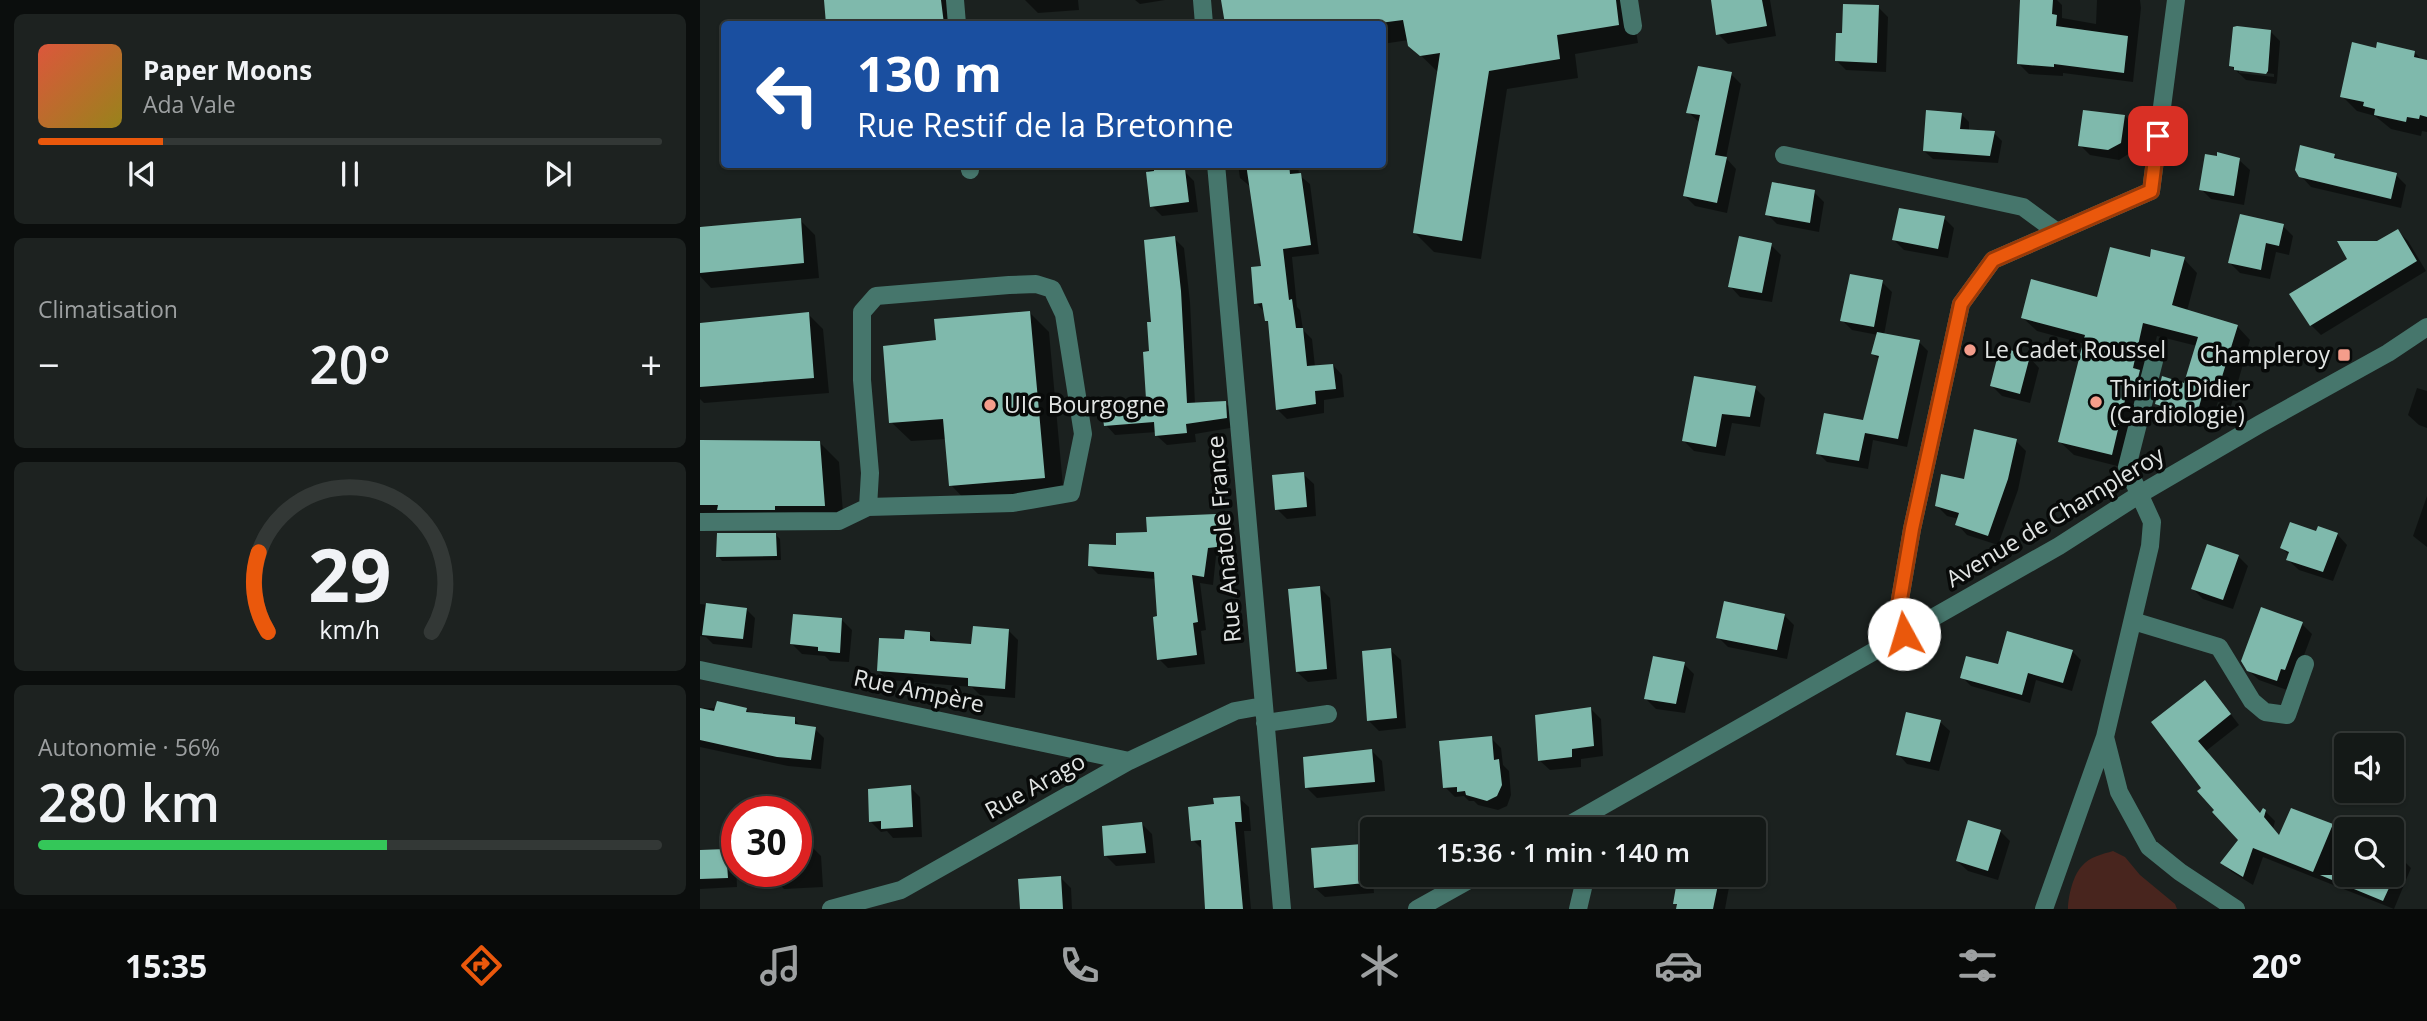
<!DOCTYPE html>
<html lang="fr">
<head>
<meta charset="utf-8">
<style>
  :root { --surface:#141917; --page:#1d2220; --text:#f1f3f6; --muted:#9da0a1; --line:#333836; --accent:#ea580c }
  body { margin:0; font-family:"Open Sans",sans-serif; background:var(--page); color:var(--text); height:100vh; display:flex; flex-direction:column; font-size:26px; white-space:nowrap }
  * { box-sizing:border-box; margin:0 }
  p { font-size:23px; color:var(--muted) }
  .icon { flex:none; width:38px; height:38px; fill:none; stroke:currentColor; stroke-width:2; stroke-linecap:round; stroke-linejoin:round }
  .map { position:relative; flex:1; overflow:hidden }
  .details { display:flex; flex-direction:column; gap:14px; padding:14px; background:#0b0e0d; width:700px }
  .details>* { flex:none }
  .top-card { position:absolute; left:21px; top:21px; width:665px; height:147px; border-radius:7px; box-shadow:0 2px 5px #0004,0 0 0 2px var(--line); background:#1a4fa0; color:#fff; overflow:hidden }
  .tools { position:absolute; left:1634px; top:733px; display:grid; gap:14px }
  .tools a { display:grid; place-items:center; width:70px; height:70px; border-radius:7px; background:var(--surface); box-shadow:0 2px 5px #0004,0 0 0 2px var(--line); font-size:35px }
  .speed { position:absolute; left:21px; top:796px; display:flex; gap:14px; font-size:35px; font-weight:700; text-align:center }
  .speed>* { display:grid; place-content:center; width:91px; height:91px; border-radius:50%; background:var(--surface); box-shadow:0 2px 5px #0004,0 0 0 2px var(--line); line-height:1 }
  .speed .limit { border:10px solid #d22; background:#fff; color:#111 }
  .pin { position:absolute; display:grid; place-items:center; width:60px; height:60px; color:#fff; margin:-30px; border-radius:14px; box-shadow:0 4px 10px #0006 }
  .me { position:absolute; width:77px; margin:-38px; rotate:354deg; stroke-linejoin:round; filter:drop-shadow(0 0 5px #0008) }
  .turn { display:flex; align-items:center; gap:24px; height:147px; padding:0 21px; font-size:32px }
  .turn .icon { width:91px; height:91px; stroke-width:2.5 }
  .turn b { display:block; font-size:49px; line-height:60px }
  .big { font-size:52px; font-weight:600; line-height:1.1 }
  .details .widget { flex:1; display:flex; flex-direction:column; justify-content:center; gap:10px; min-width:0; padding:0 24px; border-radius:10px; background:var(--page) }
  .details .dial { align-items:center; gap:0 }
  .dial svg { height:182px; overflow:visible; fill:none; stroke:var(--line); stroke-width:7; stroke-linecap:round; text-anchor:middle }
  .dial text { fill:var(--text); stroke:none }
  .song { display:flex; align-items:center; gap:21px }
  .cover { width:84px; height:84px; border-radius:10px; background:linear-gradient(135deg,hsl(10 70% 55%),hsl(50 70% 35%)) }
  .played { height:7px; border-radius:4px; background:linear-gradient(90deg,var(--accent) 20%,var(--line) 20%) }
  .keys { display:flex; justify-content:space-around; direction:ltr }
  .heat { display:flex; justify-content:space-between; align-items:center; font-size:38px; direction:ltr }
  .charge { height:10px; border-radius:5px; background:linear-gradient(90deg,#34c759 56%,var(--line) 0) }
  .trip { position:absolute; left:660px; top:817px; width:406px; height:70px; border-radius:7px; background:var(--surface); box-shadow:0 2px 5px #0004,0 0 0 2px var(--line); font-weight:600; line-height:70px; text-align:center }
  .tabs { display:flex; height:112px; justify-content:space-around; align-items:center; background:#080a09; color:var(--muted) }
  .tabs .icon { width:49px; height:49px }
  .tabs .current { color:var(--accent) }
  .tabs b { font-size:32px; color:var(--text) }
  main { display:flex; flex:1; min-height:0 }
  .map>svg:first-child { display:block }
  .green { fill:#48251e }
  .shadow { fill:#0007; fill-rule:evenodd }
  .building { fill:#7fb9ac }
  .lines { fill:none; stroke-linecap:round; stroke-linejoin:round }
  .minor { stroke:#46766c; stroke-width:18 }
  .route-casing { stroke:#983908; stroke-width:18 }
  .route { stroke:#ea580c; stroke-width:12 }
  .poi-dot { fill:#f49d8b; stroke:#080a09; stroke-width:2.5 }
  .labels { text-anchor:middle; stroke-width:7; stroke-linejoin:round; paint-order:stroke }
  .poi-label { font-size:23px; fill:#e2e5e4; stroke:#080a09; text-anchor:start }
  .street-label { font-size:23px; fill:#e2e5e4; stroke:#080a09 }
</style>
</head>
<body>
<main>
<section class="details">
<div class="widget">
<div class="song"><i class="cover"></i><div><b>Paper Moons</b><p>Ada Vale</p></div></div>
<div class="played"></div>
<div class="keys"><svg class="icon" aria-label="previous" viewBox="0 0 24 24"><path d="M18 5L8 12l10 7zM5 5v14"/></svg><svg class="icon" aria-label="pause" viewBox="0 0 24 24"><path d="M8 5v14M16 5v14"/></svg><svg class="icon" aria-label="next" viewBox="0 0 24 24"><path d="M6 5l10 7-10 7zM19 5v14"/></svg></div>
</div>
<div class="widget"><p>Climatisation</p>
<div class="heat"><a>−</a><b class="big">20°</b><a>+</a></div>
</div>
<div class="widget dial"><svg viewBox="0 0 100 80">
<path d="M14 69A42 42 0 1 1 86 69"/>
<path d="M14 69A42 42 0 0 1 10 34" stroke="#ea580c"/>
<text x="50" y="56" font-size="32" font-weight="700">29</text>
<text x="50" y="72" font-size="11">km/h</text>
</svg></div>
<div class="widget"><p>Autonomie · 56%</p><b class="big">280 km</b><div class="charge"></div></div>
</section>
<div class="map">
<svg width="1727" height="909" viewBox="0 0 1727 909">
  <rect width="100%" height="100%" fill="#1b211f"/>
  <path class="green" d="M1413,851L1425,857L1440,875L1475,904L1477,909H1368C1368,897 1373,875 1382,866C1389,857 1403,854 1413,851Z"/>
  <path class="shadow" d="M126,0H254L257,24H128Z
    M325,0H378L379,10L338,13Z
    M435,0H465L440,4Z
    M522,0H931L938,43L875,54L878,78L807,89L781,259L734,252L715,233L739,73L710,45L709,40L682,44V24H527Z
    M1014,0H1070L1076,36L1028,44L1018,34Z
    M1322,0H1357L1362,5V18L1396,24L1397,0H1440L1441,8L1433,82L1363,73V76L1329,74L1319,64Z
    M1178,7L1188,17L1186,72L1146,70L1136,60L1143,34Z
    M1570,31L1580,41L1577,81L1576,84L1546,80L1530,65ZM1539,69L1574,74V77L1539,73Z
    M1677,50L1714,52L1722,60L1727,61V132L1722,131L1721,136L1691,129L1675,116L1657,111L1642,96Z
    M1031,74L1041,84L1026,158L1036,169L1027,213L995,206L985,196L999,122L988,112Z
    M1261,114L1269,122V131L1294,133L1302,141L1298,163L1233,159L1224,151Z
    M1425,116L1435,126L1430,153L1419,160L1390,155L1380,145Z
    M1634,155L1641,162L1696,175L1706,185L1701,208L1611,187L1601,176Z
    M1539,160L1550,170L1544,205L1511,199L1501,189Z
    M538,164H598L599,175L610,184L619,254L592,257L597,307L600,310L603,330L612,339L615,367L633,365L642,375L644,397L624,400V413L587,419L578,410L570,323L567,320L565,312L556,303L563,268L551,187L540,178Z
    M476,167L480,171H484L494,181L498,212L462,216L452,206L448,170Z
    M1114,192L1124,202L1119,232L1077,224L1067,214Z
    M1244,218L1254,228L1248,258L1204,250L1194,240Z
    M100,220L115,235L119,278L11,288L0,276V228Z
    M1583,226L1593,236L1589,255L1576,252L1570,279L1540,273L1530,263Z
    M1698,231L1708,241L1726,271L1621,335L1611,325Z
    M474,238L484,248L490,302L495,404L525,403L535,412L536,427L495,434L496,442L467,445L457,436V432L415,435L406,425L448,400L453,323Z
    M1071,245L1081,255L1072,302L1040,297L1030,286Z
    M1451,259H1484L1497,273L1487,311L1537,326L1550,340L1531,406L1518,402L1512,420L1500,427L1470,418L1457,404L1485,385L1497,346L1457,336L1425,468L1374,455L1360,442L1385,344L1337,331L1323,318L1398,299Z
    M1182,282L1192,292L1184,335L1219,342L1228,351L1207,447L1173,440L1168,469L1127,462L1118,453L1164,422L1180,360L1173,354L1178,335L1152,330L1142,320Z
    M329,312L349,332L364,497L270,505L251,485L246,439L211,441L191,422L238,342Z
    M108,314L123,329L129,393L4,403L0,399V325Z
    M1329,357L1339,368L1330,403L1302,396L1292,386Z
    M1055,388L1065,398L1060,427L1032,423L1025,456L994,451L984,441Z
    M1717,388L1727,391V428L1719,425L1708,415Z
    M1316,441L1326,451L1318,490L1298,545L1267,535L1257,524L1259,519L1247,516L1237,506Z
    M0,442H119L139,462L144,525L0,524Z
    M603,474L614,484L616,516L587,519L577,509Z
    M1727,496V547L1713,536Z
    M515,516L524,525L525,555L516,556L513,585L500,583L506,630L501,631L505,664L468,668L459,659V618L456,579L398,574L389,565L418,547L449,534Z
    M1617,533L1637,534L1647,545L1633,581L1599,570L1588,560L1590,556L1582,548Z
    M76,535L80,539L81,560L22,561L18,556Z
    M1538,556L1548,566L1533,609L1503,599L1493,589Z
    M620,588L630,598L637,679L608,682L597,672Z
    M0,604L46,609L55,618L52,648L13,644L6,637L0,636Z
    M1084,615L1094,625L1087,659L1028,647L1018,637Z
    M142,620L152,630L149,662L130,661L125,656L102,654L92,644Z
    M1602,624L1612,634L1595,679L1587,690L1559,680L1548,670Z
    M308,630L318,640L315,698L280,695L272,687L188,680L178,670L206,641L229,634L239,643L273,646Z
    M690,650L701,660L706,728L679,731L669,721Z
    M1372,651L1381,660L1372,691L1336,680L1330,703L1271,686L1262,677L1299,667Z
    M984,664L994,674L985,713L956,709L946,699Z
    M1514,692L1539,725L1506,751L1560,815L1565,811L1575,821L1573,829L1580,837L1632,826L1639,832L1647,836V875H1692V855L1701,858L1711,868L1694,909L1563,857L1553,885L1532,872L1522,863L1540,840L1453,723Z
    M0,708L46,709L51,714L94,719L101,726L115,729L124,738L121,769L88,766L0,747Z
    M891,709L901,719L903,756L881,759V767L850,770L839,760Z
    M1240,722L1250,731L1239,771L1207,764L1198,754Z
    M791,738L801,748L803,765L809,771L811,795L807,806L798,810L778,805L774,801H769L764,796L755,797L745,787Z
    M672,751L682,761L685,791L617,798L607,788Z
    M210,787L220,797L222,837L193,838L187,831L181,832L171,822Z
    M539,798L549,807L551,831H544L551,909H507L503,850L493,840L516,806Z
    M442,824L452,834L455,863L416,866L406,856Z
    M1300,831L1310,841L1298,880L1268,871L1257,861Z
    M110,845L121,856L123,887L84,889L74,878L73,872H96V847Z
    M661,846L671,856L674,893L625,897L615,888Z
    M26,850L36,861L37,887L0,889V852Z
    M980,875H1023L1030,882L1025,909H981L975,903Z
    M361,878L371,888L372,909H322Z"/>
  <path class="building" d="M124,0H241L244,24H126Z
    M521,0H916L919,25L857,35L860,59L789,71L762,241L713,233L740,53L720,56L708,46L703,20L672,24H525Z
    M1011,0H1062L1067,26L1016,35Z
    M1320,0H1353L1352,14L1357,15L1356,26L1428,36L1424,73L1354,64V67L1317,64Z
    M1143,4L1179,5L1177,63L1135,61L1136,33H1142Z
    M1537,26L1571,30L1568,71L1566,74L1534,70V67L1529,66L1533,27Z
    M1652,42L1676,48L1677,42L1715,51L1714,57L1727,60V117L1720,115L1719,119L1707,117L1706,122L1674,115L1675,109L1663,106L1664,102L1640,97Z
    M998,66L1032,72L1015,155L1027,157L1017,203L983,196L1000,115L986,113Z
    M1226,110L1262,113L1260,129L1295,131L1290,156L1223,151Z
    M1383,110L1425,115L1421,143L1408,150L1378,146Z
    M1600,145L1635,154L1634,158L1697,173L1691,199L1599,177L1595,170Z
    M1517,152L1540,158L1534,196L1499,190L1505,154L1517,156Z
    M546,164H589L590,174L601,173L611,245L583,249L589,300L592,299L596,328H603L607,366L633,364L636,389L615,391L616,404L576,410L568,321H565L562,303L554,304L551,267L561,266Z
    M477,165L478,170L485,169L489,202L450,207L446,172L454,171V168Z
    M1072,182L1115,190L1110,223L1065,215Z
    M1199,208L1245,216L1238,249L1192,240Z
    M1540,214L1584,224L1579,246L1566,243L1561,270L1528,263Z
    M101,218L104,263L0,273V227Z
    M1698,229L1717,261L1610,326L1589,294L1647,259L1637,241H1677Z
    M475,236L481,291L487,403L526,401L527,418L486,424L487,433L455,436L454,422L404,426L401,402L446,399L443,352L449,351L447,322H451L444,240Z
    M1039,236L1072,243L1062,293L1028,287Z
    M1410,247L1450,257L1451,249L1485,257L1472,305L1538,325L1517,393L1504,389L1499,407L1486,414L1455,404L1462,376L1484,383L1498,337L1443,323L1433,368L1440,370L1433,398L1426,396L1412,455L1358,442L1385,335L1321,318L1331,279L1397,297Z
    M1150,274L1183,280L1174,327L1140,321Z
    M330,311L345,478L249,486L243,419L189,423L183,346L236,340L234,319Z
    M109,312L114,378L0,387V323Z
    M1177,332L1220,340L1198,439L1165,433L1159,461L1116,454L1124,413L1163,420L1179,356L1171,354Z
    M1300,347L1330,356L1320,394L1290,386Z
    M994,376L1056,386L1050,417L1022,414L1016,447L982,441Z
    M1274,429L1317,439L1308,479L1288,536L1255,525L1259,513L1235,506L1241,474L1264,479Z
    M0,440L120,441L125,506H75V510H17L18,505H0Z
    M604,472L607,507L575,510L572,475Z
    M516,514L517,547L508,548L504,577L492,575L498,622L493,623L497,655L457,660L453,617L457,616L454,572L388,566L389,544L416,545V533L447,532L446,517Z
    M1590,522L1616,531L1618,526L1638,533L1623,572L1586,560L1589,552L1580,548Z
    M17,533H76L77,556L16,557Z
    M1507,544L1539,555L1523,600L1491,589Z
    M620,586L627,669L596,672L588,589Z
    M1024,601L1085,614L1077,650L1016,638Z
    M6,603L47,608L43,639L2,635Z
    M1561,607L1603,622L1585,670L1581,669L1577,681L1547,671L1541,661Z
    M93,614L142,618L140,653L118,651V647L90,644Z
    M273,626L309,629L305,689L268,686V678L177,671L179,638L204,639L205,630L230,632V641L271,644Z
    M1307,631L1373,650L1363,683L1328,673L1322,695L1260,678L1266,656L1298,664Z
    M691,648L697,718L667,721L662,651Z
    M953,656L985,662L976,704L944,699Z
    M1505,680L1531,714L1498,741L1560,813L1563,808L1566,810L1564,817L1579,835L1591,808L1633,824L1613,872L1553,848L1543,877L1520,863L1538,840L1512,812L1514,810L1497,791L1501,788L1451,722Z
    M17,701L47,708L46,712L95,717V724L116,727L111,760L77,757L0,740V708L14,711Z
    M891,707L894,746L872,749V757L838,761L835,715Z
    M1206,712L1241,720L1230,762L1196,755Z
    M792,736L794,760L799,759L802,785L797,796L787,801L766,795L765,791L757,792V787L743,788L739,741Z
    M672,749L675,782L605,788L603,757Z
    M211,785L213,827L181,829V821L169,822L168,789Z
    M540,796L542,822H535L543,909H505L501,840L491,841L488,807L514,804L513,798Z
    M1268,820L1301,830L1288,871L1256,861Z
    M442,822L446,853L404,856L402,826Z
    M662,844L665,883L614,888L611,848Z
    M26,849L28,878L0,879V850Z
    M978,875H1020L1013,909H976L977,904H973Z
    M1620,875H1695L1683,901Z
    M361,876L363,909H320L318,879Z"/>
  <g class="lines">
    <path class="minor" d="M255,0L257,24
      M502,0L504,24
      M929,0L933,26
      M1084,155L1323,207L1357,232
      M269,164L270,170
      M516,164L582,909
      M0,522L139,521L168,507L313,503L371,493L383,434L364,314L352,289L336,284L309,285L176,296L162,312V380L170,473L168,507
      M1433,621L1519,647L1552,701L1565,712L1587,715L1605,664
      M1204,634L1198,611L1212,529L1261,304L1293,260L1451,191L1476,0
      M0,670L429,761
      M565,723L628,714
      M1405,737L1419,792L1449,847L1480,872L1536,909
      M860,830L1359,546L1440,494L1560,424L1688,353L1727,327
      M131,909L201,890L429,761L535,711L563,706
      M717,909L778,875
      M878,909L886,875
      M1344,909L1405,737L1450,546L1452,522L1427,467L1454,361"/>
  </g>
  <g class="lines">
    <defs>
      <path id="route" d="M1204,634L1198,611L1212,529L1261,304L1293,260L1451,191L1458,136"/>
    </defs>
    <use href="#route" class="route-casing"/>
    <use href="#route" class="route"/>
  </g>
  <g class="poi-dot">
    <circle cx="1270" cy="350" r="7"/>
    <rect x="1637" y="348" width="14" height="14" rx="3.5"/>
    <circle cx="1396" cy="402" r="7"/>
    <circle cx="290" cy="405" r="7"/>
  </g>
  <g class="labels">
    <g class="poi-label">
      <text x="1284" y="358">Le Cadet Roussel</text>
      <text x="1630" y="363" text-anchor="end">Champleroy</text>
      <text x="1410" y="397">Thiriot Didier<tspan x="1410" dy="26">(Cardiologie)</tspan></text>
      <text x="304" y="413">UIC Bourgogne</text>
    </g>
    <g class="street-label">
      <text transform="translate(1355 517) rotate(-31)" y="8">Avenue de Champleroy</text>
      <text transform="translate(524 539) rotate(-95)" y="8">Rue Anatole France</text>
      <text transform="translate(219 691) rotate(12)" y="8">Rue Ampère</text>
      <text transform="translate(335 786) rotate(-29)" y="8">Rue Arago</text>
    </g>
  </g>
</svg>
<div class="tools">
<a><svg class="icon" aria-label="sound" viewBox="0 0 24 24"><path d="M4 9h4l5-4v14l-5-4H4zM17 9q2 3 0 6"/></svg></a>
<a><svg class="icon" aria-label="search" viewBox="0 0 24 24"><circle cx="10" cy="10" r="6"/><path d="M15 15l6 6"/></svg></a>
</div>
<div class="speed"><div class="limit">30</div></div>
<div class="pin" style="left:1458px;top:136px;background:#d93025"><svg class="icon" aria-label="arrive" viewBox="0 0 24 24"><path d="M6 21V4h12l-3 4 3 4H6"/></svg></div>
<svg class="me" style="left:1204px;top:634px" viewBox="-20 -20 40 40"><circle r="19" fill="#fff"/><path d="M0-13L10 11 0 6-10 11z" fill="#ea580c"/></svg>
<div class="trip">15:36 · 1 min · 140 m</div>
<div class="top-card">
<div class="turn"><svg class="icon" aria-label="left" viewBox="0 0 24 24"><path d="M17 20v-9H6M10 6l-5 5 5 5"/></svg><div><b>130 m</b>Rue Restif de la Bretonne</div></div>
</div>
</div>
</main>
<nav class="tabs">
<b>15:35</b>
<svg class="icon current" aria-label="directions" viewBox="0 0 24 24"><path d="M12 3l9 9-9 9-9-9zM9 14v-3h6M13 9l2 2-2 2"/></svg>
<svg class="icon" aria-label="music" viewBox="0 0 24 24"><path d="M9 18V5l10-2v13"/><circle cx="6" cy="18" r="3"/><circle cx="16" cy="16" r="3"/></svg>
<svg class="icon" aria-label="phone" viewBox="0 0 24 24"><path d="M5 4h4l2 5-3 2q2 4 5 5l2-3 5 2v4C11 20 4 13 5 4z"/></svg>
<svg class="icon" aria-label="climate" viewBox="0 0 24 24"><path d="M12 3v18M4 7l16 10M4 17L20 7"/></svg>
<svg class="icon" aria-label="car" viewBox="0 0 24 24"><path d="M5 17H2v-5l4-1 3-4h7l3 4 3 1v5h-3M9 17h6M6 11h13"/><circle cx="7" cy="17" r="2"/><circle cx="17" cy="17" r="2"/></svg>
<svg class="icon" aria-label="filters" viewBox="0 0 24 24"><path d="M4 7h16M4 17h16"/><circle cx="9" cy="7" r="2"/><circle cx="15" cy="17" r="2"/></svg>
<b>20°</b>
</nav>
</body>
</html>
